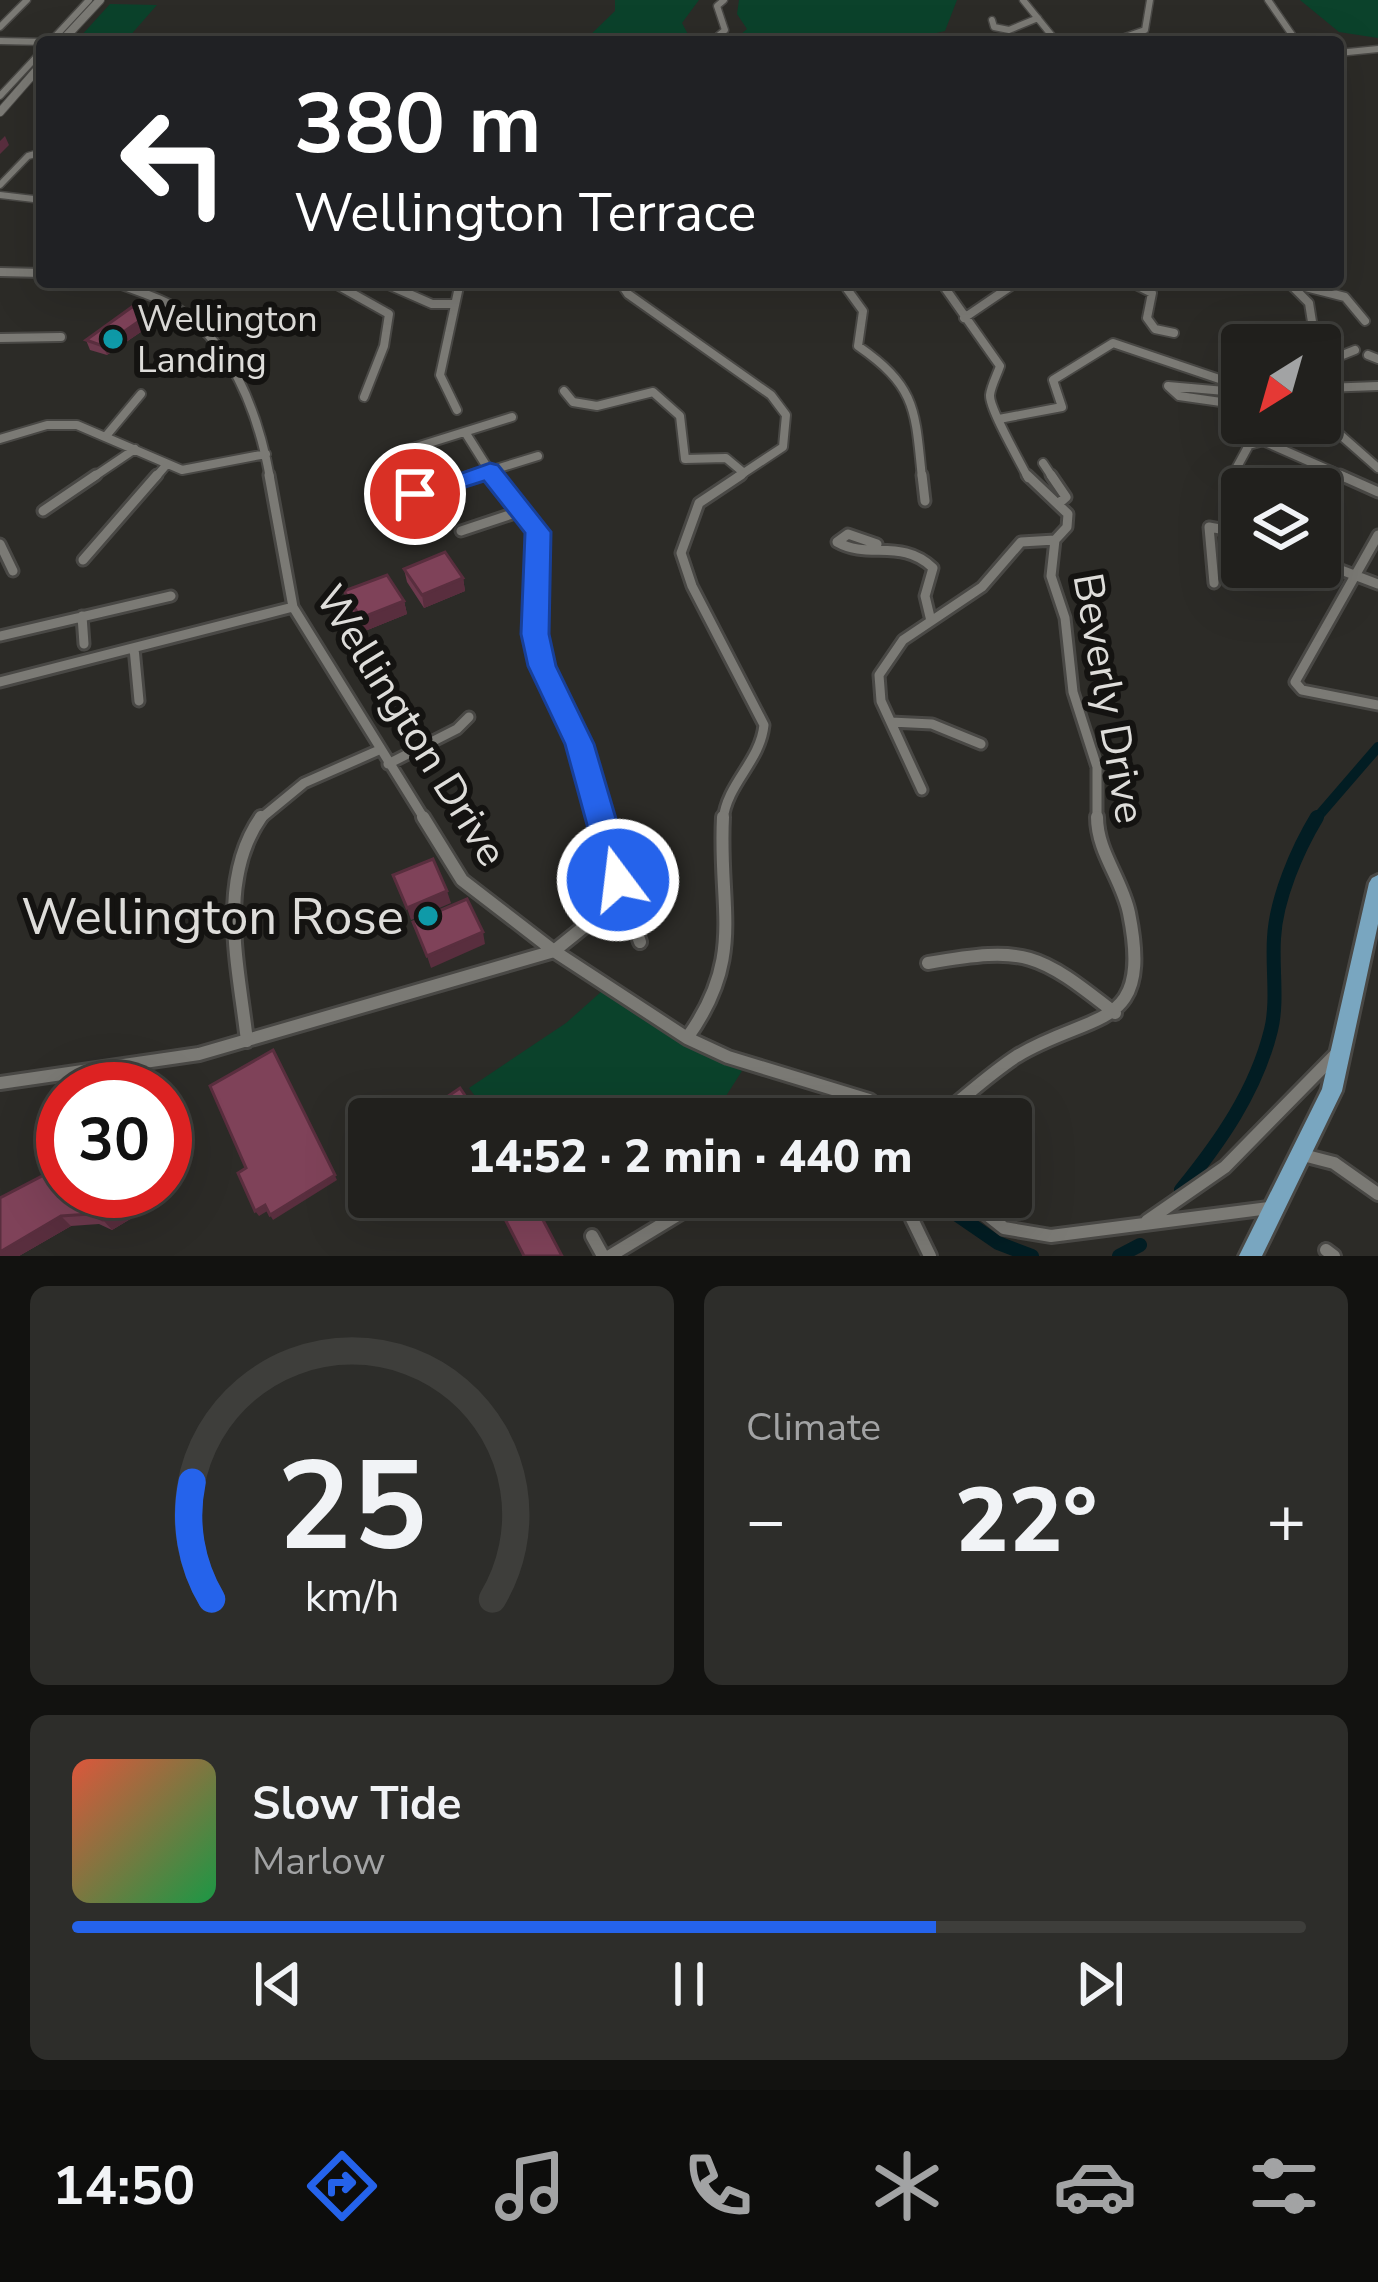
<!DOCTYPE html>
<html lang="en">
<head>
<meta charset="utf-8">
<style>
  :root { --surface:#21201d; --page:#2d2d2a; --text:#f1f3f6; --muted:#a2a3a4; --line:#3e3e3b; --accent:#2563eb }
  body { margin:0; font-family:"Nunito Sans",sans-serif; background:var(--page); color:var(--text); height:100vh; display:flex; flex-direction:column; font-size:45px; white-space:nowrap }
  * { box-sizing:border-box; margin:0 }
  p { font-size:39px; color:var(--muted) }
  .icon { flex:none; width:66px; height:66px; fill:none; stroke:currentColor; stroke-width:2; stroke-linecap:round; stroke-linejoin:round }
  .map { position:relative; height:1256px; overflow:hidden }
  .details { display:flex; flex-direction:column; gap:30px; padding:30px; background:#121210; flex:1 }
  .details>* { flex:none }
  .guide { position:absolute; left:36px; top:36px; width:1308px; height:252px; border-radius:12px; box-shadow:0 12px 48px #0002,0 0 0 3px var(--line); background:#202124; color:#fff; overflow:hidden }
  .needle { width:78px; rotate:217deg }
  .controls { position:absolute; left:1221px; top:324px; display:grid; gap:24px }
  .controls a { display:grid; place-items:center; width:120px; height:120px; border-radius:12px; background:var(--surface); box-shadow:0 12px 48px #0002,0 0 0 3px var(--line); font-size:60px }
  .speed { position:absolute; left:36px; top:1062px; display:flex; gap:24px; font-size:60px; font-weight:700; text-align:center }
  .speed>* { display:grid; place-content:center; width:156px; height:156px; border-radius:50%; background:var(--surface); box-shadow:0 12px 48px #0002,0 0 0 3px var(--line); line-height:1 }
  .speed .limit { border:18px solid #d22; background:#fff; color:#111 }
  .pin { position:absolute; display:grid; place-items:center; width:102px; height:102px; color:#fff; margin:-51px; border:6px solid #fff; border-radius:50%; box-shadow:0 3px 12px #0007 }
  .me { position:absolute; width:132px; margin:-66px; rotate:345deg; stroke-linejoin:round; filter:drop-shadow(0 0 9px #0008) }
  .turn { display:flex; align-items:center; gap:42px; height:252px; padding:0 60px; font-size:54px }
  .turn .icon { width:156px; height:156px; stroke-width:2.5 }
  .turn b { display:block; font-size:84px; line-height:102px }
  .big { font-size:90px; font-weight:800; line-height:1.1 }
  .details .widget { flex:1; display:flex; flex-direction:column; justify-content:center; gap:18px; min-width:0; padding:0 42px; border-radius:18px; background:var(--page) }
  .details .dial { align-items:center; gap:0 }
  .dial svg { height:312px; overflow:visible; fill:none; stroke:var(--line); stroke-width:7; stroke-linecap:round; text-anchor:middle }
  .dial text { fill:var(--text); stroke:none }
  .song { display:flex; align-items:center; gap:36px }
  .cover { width:144px; height:144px; border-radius:18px; background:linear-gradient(135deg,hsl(10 70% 55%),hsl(140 70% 35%)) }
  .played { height:12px; border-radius:6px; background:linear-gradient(90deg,var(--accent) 70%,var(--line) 70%) }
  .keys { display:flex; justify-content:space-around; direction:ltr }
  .heat { display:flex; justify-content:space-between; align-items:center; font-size:66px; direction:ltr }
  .details .tiles { flex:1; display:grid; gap:30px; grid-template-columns:1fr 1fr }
  .widget:last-child { grid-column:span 2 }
  .trip { position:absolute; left:348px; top:1098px; width:684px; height:120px; border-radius:12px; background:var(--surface); box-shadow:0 12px 48px #0002,0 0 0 3px var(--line); font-weight:800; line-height:120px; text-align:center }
  .dock { display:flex; height:192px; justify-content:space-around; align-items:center; background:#0d0d0c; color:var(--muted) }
  .dock .icon { width:84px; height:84px }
  .dock .on { color:var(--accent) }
  .dock b { font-size:54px; color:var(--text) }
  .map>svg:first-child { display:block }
  .green { fill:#0b422b }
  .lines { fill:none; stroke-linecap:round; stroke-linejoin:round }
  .canal-far1 { stroke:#021d23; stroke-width:10 }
  .canal { stroke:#021d23; stroke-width:14 }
  .minor-far3-casing { stroke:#494845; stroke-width:9 }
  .minor-far2-casing { stroke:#494845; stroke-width:12 }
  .minor-far1-casing { stroke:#494845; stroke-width:15 }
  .minor-casing { stroke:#494845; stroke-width:18 }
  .tertiary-casing { stroke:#494845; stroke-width:10 }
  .primary-casing { stroke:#494845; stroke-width:6 }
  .minor-far3 { stroke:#7b7a75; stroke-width:6 }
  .minor-far2 { stroke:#7b7a75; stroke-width:8 }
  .minor-far1 { stroke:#7b7a75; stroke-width:9 }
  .minor { stroke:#7b7a75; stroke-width:12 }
  .tertiary { stroke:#7b7a75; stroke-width:8 }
  .primary { fill:#79a6c0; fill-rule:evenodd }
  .wall { fill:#6d394d }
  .shaded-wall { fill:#592e3e }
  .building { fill:#7f4259; stroke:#592e3e; stroke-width:3 }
  .route { fill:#2563eb; stroke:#184099; stroke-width:3 }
  .culture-dot { fill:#0f9aa8; stroke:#141311; stroke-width:4.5 }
  .labels { text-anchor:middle; stroke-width:12; stroke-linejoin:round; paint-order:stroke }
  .far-poi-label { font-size:36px; fill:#deddda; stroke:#141311; text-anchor:start }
  .street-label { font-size:42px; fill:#deddda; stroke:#141311 }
  .near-poi-label { font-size:51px; fill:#deddda; stroke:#141311; text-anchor:end }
</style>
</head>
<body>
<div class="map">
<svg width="1378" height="1256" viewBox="0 0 1378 1256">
  <rect width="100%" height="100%" fill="#2c2b27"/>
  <path class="green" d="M615,0H699L682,23L691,40L583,42L615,11Z
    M739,0H957L945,31L896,42H732L747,29L737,14Z
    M1300,0H1378V38L1339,32Z
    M110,4L157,5L128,38L80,37Z
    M602,991L742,1071L726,1096L689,1119H492L469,1088L566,1023Z"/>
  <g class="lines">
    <path class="canal-far1" d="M1315,820L1378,747"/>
    <path class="canal" d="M1181,1190C1220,1142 1256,1091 1271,1030C1278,1002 1272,968 1274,938C1276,899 1297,850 1317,817
      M931,1197L998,1243L1032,1256
      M1119,1256L1140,1245"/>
    <defs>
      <path id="minor-far3" d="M1023,0L1057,42
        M1268,0L1297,42
        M992,20L994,27L1009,30L1038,18
        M0,27L27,0
        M0,41L46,42
        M50,42L89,0
        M711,42L725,30L717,6L724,0
        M1111,42L1145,30L1150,0
        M1239,42H1256
        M1338,53L1378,49
        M0,96L42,51
        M0,185L28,156L42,152
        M0,195L42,200"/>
      <path id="minor-far2" d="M0,272L42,273
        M114,282C136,291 165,299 184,313C236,351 259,418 270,478
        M332,282L389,314L384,346L364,397
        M382,282L432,304H452
        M620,282L628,294L771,395L786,415L783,447L736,478
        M851,282L847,289L863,311L858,346C917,387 915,410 922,478
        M952,282L945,288L1000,366C997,375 991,386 990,395C989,409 1020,461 1028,478
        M1130,282L1152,293L1147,318L1155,329L1174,333
        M1294,284L1345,297L1365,321
        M964,318L1017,282
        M0,338L61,337
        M1257,345L1262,338L1303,335L1313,328L1309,303L1288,282
        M1368,355L1378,359
        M1320,364L1355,350
        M1321,385L1327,394L1325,419
        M1324,388L1378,386
        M564,391L573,402L597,406L653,392L680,416L685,459L726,458L744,473
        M457,410L440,375L460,282
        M1320,417L1378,468
        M999,419L1062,407L1053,380L1113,343L1237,385L1225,391L1168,386L1179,396L1242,405
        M465,432L494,478
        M106,436L141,394
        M0,439L47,425H77L182,470L266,454
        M394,454L512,417
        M1043,463L1053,478
        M92,478L135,449
        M155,478L167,464
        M467,478L538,456
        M1231,478L1249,445L1263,441L1347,478"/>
      <path id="minor-far1" d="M269,475L293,607L425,820
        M492,475L538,532L535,634L543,666L579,744L601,820
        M922,475L925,501
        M1027,475L1068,514L1067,527L1055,540L1051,576L1065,618L1073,692L1097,767V820
        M1051,475L1066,497L1058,504
        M1340,475L1378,492
        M415,494L476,475
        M43,511L96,475
        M461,531L521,511
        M1378,535L1295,682L1302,690L1378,705
        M0,544L13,571
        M877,544L848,534L837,542C868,560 902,538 933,568L925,596L931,621
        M83,560L157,475
        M1320,562L1378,584
        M1214,583L1209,527L1242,533
        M82,616L84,644
        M0,636L171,596
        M134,648L139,701
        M0,682L293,607
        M891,722L932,724L981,744
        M388,764L457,729L469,717
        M922,790L881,701L879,675L903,640L982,587L1021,542L1055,540
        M259,820L304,783L379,750
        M723,820C727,783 760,762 764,725L692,586L681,553L699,503L741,475"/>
      <path id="minor" d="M423,817L462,880L554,951L687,1038L728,1057L869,1100L894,1119
        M618,880L640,942
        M928,963C1027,946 1037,952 1115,1013
        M687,1038C746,956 718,909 723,817
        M247,1041C239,969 216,881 261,817
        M0,1083L199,1054L554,951L585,926L618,880L600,817
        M937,1119C963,1099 989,1074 1017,1056C1094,1010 1153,1032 1129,913C1122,879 1097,852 1097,817
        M1303,1155L1334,1163L1378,1194
        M965,1197L1004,1228L1051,1236L1269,1208
        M912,1219L930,1256
        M1147,1221L1225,1167L1335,1055
        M592,1236L603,1256
        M1326,1250L1334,1256
        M610,1256L684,1211L682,1197"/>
      <path id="tertiary" d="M61,42L100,0
        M0,112L42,64"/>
      <path id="primary" d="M1378,875V924L1342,1091L1262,1256H1239L1322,1089L1369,883L1372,878Z"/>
    </defs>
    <use href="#minor-far3" class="minor-far3-casing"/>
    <use href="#minor-far2" class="minor-far2-casing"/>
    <use href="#minor-far1" class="minor-far1-casing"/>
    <use href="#minor" class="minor-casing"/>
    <use href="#tertiary" class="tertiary-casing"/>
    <use href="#primary" class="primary-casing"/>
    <use href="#minor-far3" class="minor-far3"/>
    <use href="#minor-far2" class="minor-far2"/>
    <use href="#minor-far1" class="minor-far1"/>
    <use href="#minor" class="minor"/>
    <use href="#tertiary" class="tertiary"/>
    <use href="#primary" class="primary"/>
  </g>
  <path class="wall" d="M151,313L154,323L107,355L90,350L86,340Z
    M404,569L463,578L465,591L424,608L407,582Z
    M344,591L404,601L407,614L365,631L348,604Z
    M63,1191H134L142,1212L112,1230L99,1224L71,1226L19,1256H0Z"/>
  <path class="shaded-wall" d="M5,136L9,145L0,154V141Z
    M151,313L154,323L107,355L103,346Z
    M463,578L465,591L424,608L422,595Z
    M404,601L407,614L365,631L361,618Z
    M447,891L451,903L411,920L407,908Z
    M483,932L485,944L431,968L427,956Z
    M273,1050L337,1180L273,1220L270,1215Z
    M470,1103L472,1111L461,1119L458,1111Z
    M129,1191H134L142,1212L112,1230L103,1220Z
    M265,1205L269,1210L259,1216L255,1211Z
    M61,1216L71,1226L19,1256H0V1252Z"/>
  <path class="building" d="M132,307L151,313L103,346L86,340Z
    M445,552L463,578L422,595L404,569Z
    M387,575L404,601L361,618L344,591Z
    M433,859L447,891L407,908L393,875Z
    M467,899L483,932L427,956L413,922Z
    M273,1050L335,1175L270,1215L265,1205L255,1211L238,1173L246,1168L210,1086Z
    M460,1088L470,1103L458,1111L464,1119H434L428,1110Z
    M63,1173V1191H129L134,1202L103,1220L90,1214L61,1216L0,1252V1198L46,1174Z
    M534,1203L562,1256H524L506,1221Z"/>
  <path class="route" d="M490,463L498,465L551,532L549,634L556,666L594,744L634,880L630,889H607L602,880L565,744L528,666L521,634L525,533L484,481L415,503L403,494Z"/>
  <g class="culture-dot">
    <circle cx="113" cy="339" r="12"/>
    <circle cx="428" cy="916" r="12"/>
  </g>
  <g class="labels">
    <g class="far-poi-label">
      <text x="137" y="331">Wellington<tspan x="137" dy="41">Landing</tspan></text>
    </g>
    <g class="street-label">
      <text transform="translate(1110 698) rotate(80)" y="15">Beverly Drive</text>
      <text transform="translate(412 725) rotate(58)" y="15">Wellington Drive</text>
    </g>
    <g class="near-poi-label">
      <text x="404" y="934">Wellington Rose</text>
    </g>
  </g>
</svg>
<div class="controls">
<a><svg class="needle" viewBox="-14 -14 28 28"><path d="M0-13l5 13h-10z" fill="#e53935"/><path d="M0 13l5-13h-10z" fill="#a2a3a4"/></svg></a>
<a><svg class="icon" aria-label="layers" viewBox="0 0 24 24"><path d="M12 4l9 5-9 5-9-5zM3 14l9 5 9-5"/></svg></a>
</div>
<div class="speed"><div class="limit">30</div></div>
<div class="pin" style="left:415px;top:494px;background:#d93025"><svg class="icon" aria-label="arrive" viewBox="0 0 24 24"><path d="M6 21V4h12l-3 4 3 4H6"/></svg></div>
<svg class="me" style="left:618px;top:880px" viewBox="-20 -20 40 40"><circle r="17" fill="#2563eb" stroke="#fff" stroke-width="3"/><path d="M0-11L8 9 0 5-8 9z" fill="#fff"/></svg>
<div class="trip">14:52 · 2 min · 440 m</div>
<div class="guide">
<div class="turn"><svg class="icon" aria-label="left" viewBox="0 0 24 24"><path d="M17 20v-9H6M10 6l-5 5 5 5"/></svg><div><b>380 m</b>Wellington Terrace</div></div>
</div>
</div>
<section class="details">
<div class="tiles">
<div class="widget dial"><svg viewBox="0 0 100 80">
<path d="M14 69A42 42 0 1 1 86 69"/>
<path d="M14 69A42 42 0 0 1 9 39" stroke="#2563eb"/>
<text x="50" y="56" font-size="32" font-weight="700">25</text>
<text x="50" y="72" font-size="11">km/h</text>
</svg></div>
<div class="widget"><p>Climate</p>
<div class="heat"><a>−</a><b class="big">22°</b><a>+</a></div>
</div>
<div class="widget">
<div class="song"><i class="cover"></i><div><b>Slow Tide</b><p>Marlow</p></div></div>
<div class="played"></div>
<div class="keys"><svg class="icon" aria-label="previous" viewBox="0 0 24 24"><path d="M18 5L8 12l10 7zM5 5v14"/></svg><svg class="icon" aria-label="pause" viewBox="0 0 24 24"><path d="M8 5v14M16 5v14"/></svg><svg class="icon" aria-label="next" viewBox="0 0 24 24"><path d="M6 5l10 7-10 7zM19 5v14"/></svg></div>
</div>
</div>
</section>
<nav class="dock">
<b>14:50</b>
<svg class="icon on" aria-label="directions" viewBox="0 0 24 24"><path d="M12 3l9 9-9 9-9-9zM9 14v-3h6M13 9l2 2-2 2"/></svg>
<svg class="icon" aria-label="music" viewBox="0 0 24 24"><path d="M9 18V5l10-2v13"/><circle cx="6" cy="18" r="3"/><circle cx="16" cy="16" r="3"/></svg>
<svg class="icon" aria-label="phone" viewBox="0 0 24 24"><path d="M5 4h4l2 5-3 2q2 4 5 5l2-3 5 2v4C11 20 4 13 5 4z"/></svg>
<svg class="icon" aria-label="climate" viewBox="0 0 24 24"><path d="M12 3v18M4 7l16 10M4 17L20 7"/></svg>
<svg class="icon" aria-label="car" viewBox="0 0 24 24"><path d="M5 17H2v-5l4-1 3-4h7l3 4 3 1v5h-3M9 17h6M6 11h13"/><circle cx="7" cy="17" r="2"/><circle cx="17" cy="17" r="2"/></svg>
<svg class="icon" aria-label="filters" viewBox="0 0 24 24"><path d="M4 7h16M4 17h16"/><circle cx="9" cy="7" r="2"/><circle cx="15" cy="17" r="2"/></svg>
</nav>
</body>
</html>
